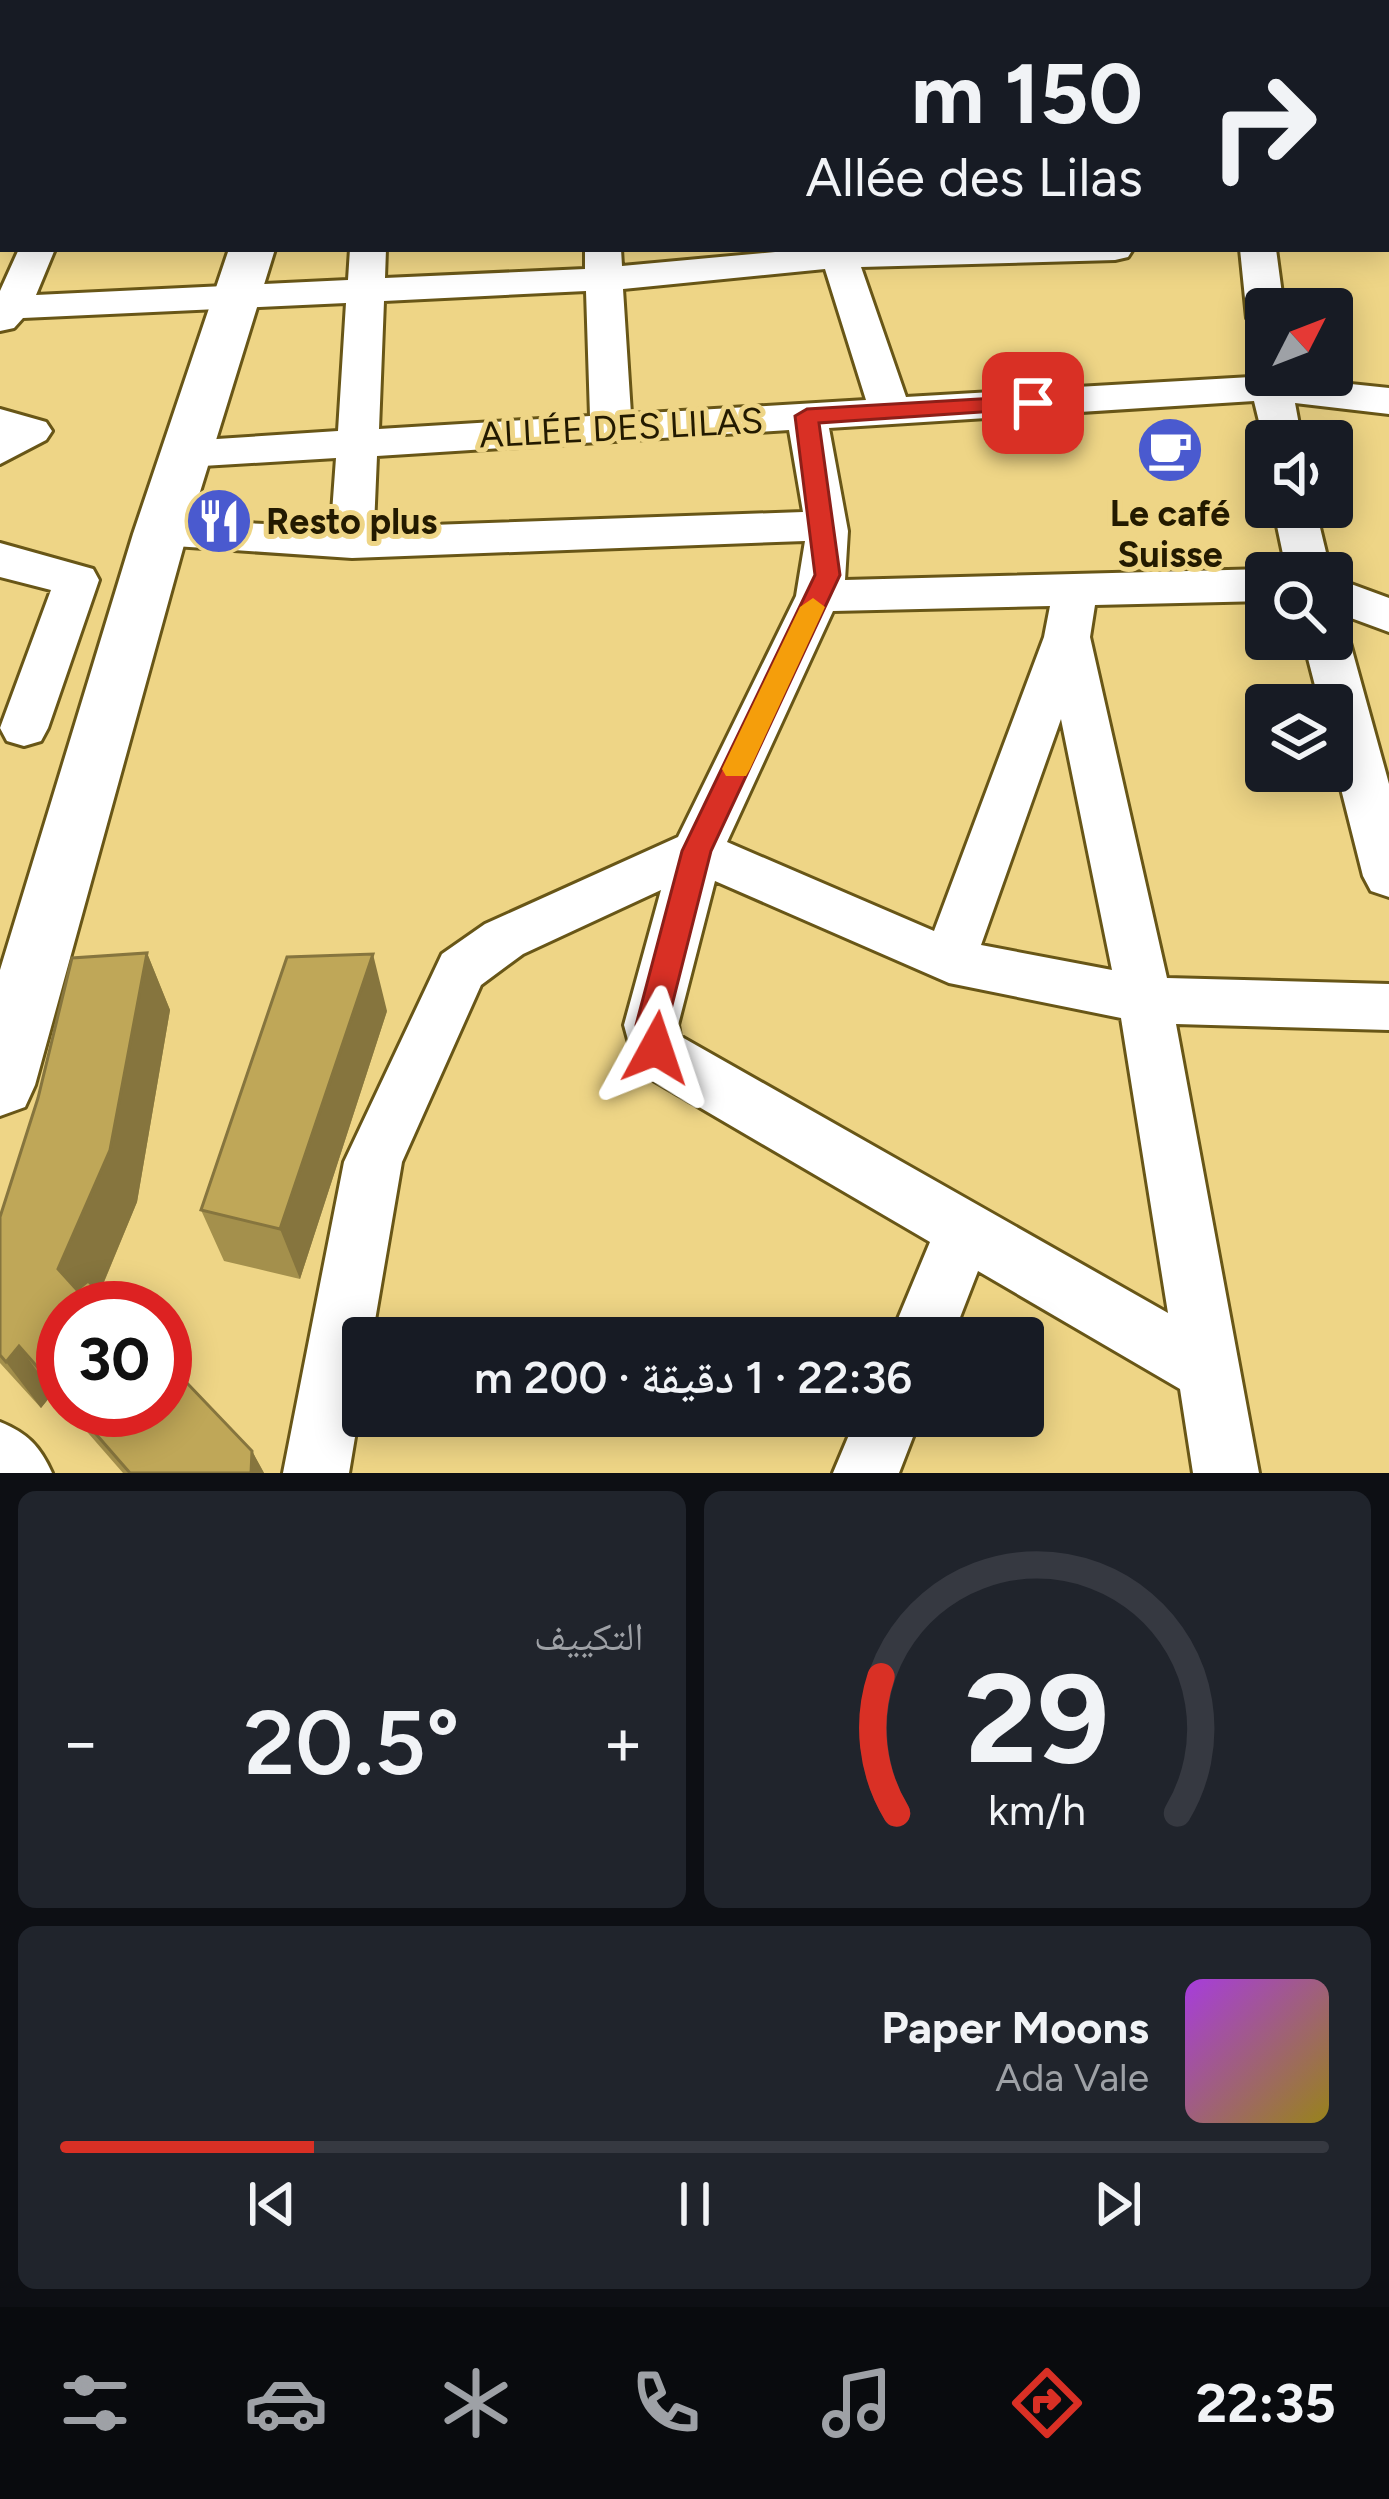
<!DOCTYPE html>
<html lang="ar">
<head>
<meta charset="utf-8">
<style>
  :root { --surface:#171b24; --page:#20242c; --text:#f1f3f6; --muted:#9ea1a6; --line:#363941; --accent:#d93025 }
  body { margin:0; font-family:Figtree,"Noto Naskh Arabic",sans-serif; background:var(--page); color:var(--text); direction:rtl; height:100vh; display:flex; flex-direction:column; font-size:45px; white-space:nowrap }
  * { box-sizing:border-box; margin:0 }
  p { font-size:39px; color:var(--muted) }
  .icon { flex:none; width:66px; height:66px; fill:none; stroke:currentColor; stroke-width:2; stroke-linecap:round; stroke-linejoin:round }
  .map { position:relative; height:1473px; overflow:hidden; direction:ltr }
  .sheet { display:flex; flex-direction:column; gap:18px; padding:18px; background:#0d0f14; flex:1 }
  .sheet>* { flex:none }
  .guide { position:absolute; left:0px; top:0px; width:1389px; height:252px; box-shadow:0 6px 30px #0003; direction:rtl; background:#171b24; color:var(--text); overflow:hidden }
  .needle { width:78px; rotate:48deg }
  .buttons { position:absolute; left:1245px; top:288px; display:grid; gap:24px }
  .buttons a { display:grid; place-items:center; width:108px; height:108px; border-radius:12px; background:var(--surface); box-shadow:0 6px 30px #0003; font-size:60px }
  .speed { position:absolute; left:36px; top:1281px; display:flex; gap:24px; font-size:60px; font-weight:700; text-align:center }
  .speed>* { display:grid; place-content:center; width:156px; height:156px; border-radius:50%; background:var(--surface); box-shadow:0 6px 30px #0003; line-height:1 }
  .speed .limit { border:18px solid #d22; background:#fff; color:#111 }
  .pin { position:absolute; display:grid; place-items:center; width:102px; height:102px; color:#fff; margin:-51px; border-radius:24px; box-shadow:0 6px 18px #0006 }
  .me { position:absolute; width:132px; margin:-66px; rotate:5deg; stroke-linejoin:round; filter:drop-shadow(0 0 9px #0008) }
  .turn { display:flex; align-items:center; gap:42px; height:252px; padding:0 48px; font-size:54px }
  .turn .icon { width:156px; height:156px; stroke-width:2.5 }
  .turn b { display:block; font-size:84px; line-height:102px }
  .big { font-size:90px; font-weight:600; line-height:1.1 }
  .sheet .tile { flex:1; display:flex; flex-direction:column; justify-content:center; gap:18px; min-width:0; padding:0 42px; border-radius:18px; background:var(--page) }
  .sheet .dial { align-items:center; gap:0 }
  .dial svg { height:312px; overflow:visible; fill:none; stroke:var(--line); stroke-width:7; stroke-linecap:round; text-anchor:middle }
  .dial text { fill:var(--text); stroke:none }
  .song { display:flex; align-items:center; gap:36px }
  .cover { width:144px; height:144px; border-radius:18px; background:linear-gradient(135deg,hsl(280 70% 55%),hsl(50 70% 35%)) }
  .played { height:12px; border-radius:6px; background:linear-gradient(90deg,var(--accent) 20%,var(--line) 20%) }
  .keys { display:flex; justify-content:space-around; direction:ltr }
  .heat { display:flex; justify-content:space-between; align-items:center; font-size:66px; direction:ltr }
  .sheet .tiles { flex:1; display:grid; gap:18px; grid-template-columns:1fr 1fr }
  .tile:last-child { grid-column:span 2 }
  .trip { position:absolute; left:342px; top:1317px; width:702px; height:120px; border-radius:12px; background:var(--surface); box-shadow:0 6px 30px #0003; font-weight:600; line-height:120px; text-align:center; direction:rtl }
  .tab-bar { display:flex; height:192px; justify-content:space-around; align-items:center; background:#090b0e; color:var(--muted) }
  .tab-bar .icon { width:84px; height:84px }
  .tab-bar .selected { color:var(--accent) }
  .tab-bar b { font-size:54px; color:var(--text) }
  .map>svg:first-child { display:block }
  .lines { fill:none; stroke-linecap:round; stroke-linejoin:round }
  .minor-casing { stroke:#685617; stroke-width:6 }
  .major-casing { stroke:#685617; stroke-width:6 }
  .minor { fill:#fff; fill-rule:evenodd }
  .major { fill:#fff; fill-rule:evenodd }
  .wall { fill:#a4904c }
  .shaded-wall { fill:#86753e }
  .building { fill:#bfa758; stroke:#86753e; stroke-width:3 }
  .route { fill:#d93025; stroke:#8d1f18; stroke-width:3 }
  .slow { fill:#f59e0b }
  .labels { text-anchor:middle; stroke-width:10; stroke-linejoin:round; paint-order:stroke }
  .street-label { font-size:36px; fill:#231a00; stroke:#eed586 }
  .poi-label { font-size:36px; font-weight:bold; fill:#231a00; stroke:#eed586 }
</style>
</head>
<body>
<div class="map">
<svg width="1389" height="1473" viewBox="0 0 1389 1473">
  <rect width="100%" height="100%" fill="#eed586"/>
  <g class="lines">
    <defs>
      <path id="minor" d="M369,0H399V3H369Z
        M559,0H589V3H559Z
        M756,0H786V3H756Z
        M933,0H963L964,3H934Z
        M1131,0H1175V1L1129,3Z
        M1254,0H1284L1285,3H1255Z
        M0,46H3V66H0Z
        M1386,84L1389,85V106L1386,105Z
        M0,144H3V164H0Z
        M19,249H55L36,295L348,280L350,249H386L385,278L585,269V249H621L622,266L807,249H1133L1128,257L1115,260L861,267L906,397L1251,377L1256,366L1266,364V375L1389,388V414L1295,403L1302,441H1266V450L1254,401L829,428L848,531L845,580L1266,569L1278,573H1266V601L1095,605L1090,637L1167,978L1389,984V1030L1176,1024L1259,1473H1193L1180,1389L978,1271L952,1338H890L930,1242L653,1080L635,1065L624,1025L661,890L523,954L481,985L402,1162L372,1338H363V1389L349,1473H283L344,1162L442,954L485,924L678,837L796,596L805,541L352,558L145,544L138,534L145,524L160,519L331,527L336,458L186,467L171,464L165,454L171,444L186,441L338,431L346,303L23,318L14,328L0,331V291ZM825,269L866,400L631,414L623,289ZM586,291L590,416L379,429L384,301ZM789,430L803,512L374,527L377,456ZM1050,606L1044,637L934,931L727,842L833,611ZM1061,719L1112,970L981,945ZM715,881L949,983L1121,1018L1168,1313L680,1036L678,1025Z
        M1240,249H1276L1284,309H1266V329L1253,326L1247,318Z
        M0,409L46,422L52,431L46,440L0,464Z
        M1273,507H1315L1331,573H1287Z
        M0,543L93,569L99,580L48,728L41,741L24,746L7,741L0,728L51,590L0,577Z
        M1332,577L1389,598V632L1332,611Z
        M1332,624L1342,627L1349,639L1389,784V897L1371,891L1363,876L1332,753V705H1320L1303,639H1332Z
        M857,1416H921L899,1473H833Z
        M0,1422C27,1433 40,1446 52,1473H0Z"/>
      <path id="major" d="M229,249H275L187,534L35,1085L25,1107L0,1116V970L133,534Z"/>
    </defs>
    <use href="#minor" class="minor-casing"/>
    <use href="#major" class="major-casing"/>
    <use href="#minor" class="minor"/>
    <use href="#major" class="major"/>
  </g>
  <path class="wall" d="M0,0H129L130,3H3V23H0Z
    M147,953L170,1010L137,1202L100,1292L63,1308V1405L53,1393L41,1408L0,1363V1217Z
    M387,1011L300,1279L224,1261L201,1210Z
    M68,1410H165L252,1451L264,1473H123Z"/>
  <path class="shaded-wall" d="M110,0H129L130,3H111Z
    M255,0H278V3H245Z
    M147,953L170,1010L137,1202L93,1308L58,1269Z
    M373,954L387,1011L300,1279L280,1229Z
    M19,1346L53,1393L41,1408L6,1362Z
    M252,1451L264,1473H251Z"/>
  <path class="building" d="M189,0H255L245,3H189Z
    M147,953L110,1150L58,1269L77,1290L88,1281L115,1308H63V1396L19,1346L6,1362L0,1355V1217L38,1098L72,958Z
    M373,954L280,1229L201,1210L287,957Z
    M165,1360L252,1451L251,1473H130L75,1410H165Z"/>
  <path class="route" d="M1033,396L1044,403L1041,408L819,423L840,575L711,851L667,1025L671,1048L667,1057L656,1061L644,1057L636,1025L682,851L815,575L795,416L807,409Z"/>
  <path class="slow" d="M813,598L825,607L750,769L746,776H726L722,769L800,607Z"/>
  <defs>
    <symbol id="cafe-disc" viewBox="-11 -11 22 22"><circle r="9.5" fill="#4a5acf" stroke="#eed586"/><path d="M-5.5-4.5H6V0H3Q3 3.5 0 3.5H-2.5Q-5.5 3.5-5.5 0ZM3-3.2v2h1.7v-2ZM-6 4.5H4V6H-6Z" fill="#fff"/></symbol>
    <symbol id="restaurant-disc" viewBox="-11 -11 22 22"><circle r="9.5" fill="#4a5acf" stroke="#eed586"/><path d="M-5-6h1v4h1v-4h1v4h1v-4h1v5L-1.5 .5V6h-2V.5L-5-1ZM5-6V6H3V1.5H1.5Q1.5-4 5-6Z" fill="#fff"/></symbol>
  </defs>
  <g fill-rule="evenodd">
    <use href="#cafe-disc" x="1132" y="412" width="76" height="76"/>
    <use href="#restaurant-disc" x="181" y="483" width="76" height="76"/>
  </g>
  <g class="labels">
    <g class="street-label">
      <text transform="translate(621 427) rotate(-3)" y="13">ALLÉE DES LILAS</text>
    </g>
    <g class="poi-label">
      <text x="1170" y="526">Le café<tspan x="1170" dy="41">Suisse</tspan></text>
      <text x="266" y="534" text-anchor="start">Resto plus</text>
    </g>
  </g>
</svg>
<div class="buttons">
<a><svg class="needle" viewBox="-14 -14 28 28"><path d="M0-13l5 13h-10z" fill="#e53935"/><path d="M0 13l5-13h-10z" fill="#9ea1a6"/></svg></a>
<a><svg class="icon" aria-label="sound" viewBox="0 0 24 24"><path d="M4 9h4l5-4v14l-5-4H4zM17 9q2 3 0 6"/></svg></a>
<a><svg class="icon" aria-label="search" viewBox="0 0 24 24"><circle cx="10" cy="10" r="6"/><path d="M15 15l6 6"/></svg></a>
<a><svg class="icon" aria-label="layers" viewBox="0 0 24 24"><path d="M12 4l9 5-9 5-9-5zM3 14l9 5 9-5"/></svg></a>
</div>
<div class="speed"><div class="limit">30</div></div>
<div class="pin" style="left:1033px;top:403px;background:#d93025"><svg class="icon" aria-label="arrive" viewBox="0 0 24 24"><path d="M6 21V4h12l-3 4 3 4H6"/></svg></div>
<svg class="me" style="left:656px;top:1048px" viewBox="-20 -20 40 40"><path d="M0-17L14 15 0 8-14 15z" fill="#d93025" stroke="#fff" stroke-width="4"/></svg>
<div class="trip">22:36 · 1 دقيقة · 200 m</div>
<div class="guide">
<div class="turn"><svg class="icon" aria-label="right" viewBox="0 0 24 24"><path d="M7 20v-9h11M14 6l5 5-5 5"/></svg><div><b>150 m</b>Allée des Lilas</div></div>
</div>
</div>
<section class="sheet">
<div class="tiles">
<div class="tile dial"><svg viewBox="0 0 100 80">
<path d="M14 69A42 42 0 1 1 86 69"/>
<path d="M14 69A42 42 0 0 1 10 34" stroke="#d93025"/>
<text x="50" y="56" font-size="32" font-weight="700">29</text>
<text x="50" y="72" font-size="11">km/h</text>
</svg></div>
<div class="tile"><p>التكييف</p>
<div class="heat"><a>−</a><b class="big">20.5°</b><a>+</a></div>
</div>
<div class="tile">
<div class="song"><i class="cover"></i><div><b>Paper Moons</b><p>Ada Vale</p></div></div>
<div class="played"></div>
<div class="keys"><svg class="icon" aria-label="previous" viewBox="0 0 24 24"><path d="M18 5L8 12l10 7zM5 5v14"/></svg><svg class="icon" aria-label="pause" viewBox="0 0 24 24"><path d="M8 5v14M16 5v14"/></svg><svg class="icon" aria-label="next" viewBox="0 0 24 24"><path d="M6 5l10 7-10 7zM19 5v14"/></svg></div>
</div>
</div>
</section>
<nav class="tab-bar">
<b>22:35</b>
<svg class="icon selected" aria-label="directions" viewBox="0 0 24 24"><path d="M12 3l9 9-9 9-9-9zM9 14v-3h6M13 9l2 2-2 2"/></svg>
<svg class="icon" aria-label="music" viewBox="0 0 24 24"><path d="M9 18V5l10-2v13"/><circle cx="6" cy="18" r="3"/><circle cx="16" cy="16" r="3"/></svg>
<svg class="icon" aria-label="phone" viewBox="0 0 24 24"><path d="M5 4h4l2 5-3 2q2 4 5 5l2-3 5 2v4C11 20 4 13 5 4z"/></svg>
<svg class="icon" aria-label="climate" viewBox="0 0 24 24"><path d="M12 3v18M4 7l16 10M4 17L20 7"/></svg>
<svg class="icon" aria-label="car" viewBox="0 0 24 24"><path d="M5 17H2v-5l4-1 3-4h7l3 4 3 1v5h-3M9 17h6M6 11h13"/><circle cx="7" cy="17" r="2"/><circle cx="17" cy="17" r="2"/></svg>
<svg class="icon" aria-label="filters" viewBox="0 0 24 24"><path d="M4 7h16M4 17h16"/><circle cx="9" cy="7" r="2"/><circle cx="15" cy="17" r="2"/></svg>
</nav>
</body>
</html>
